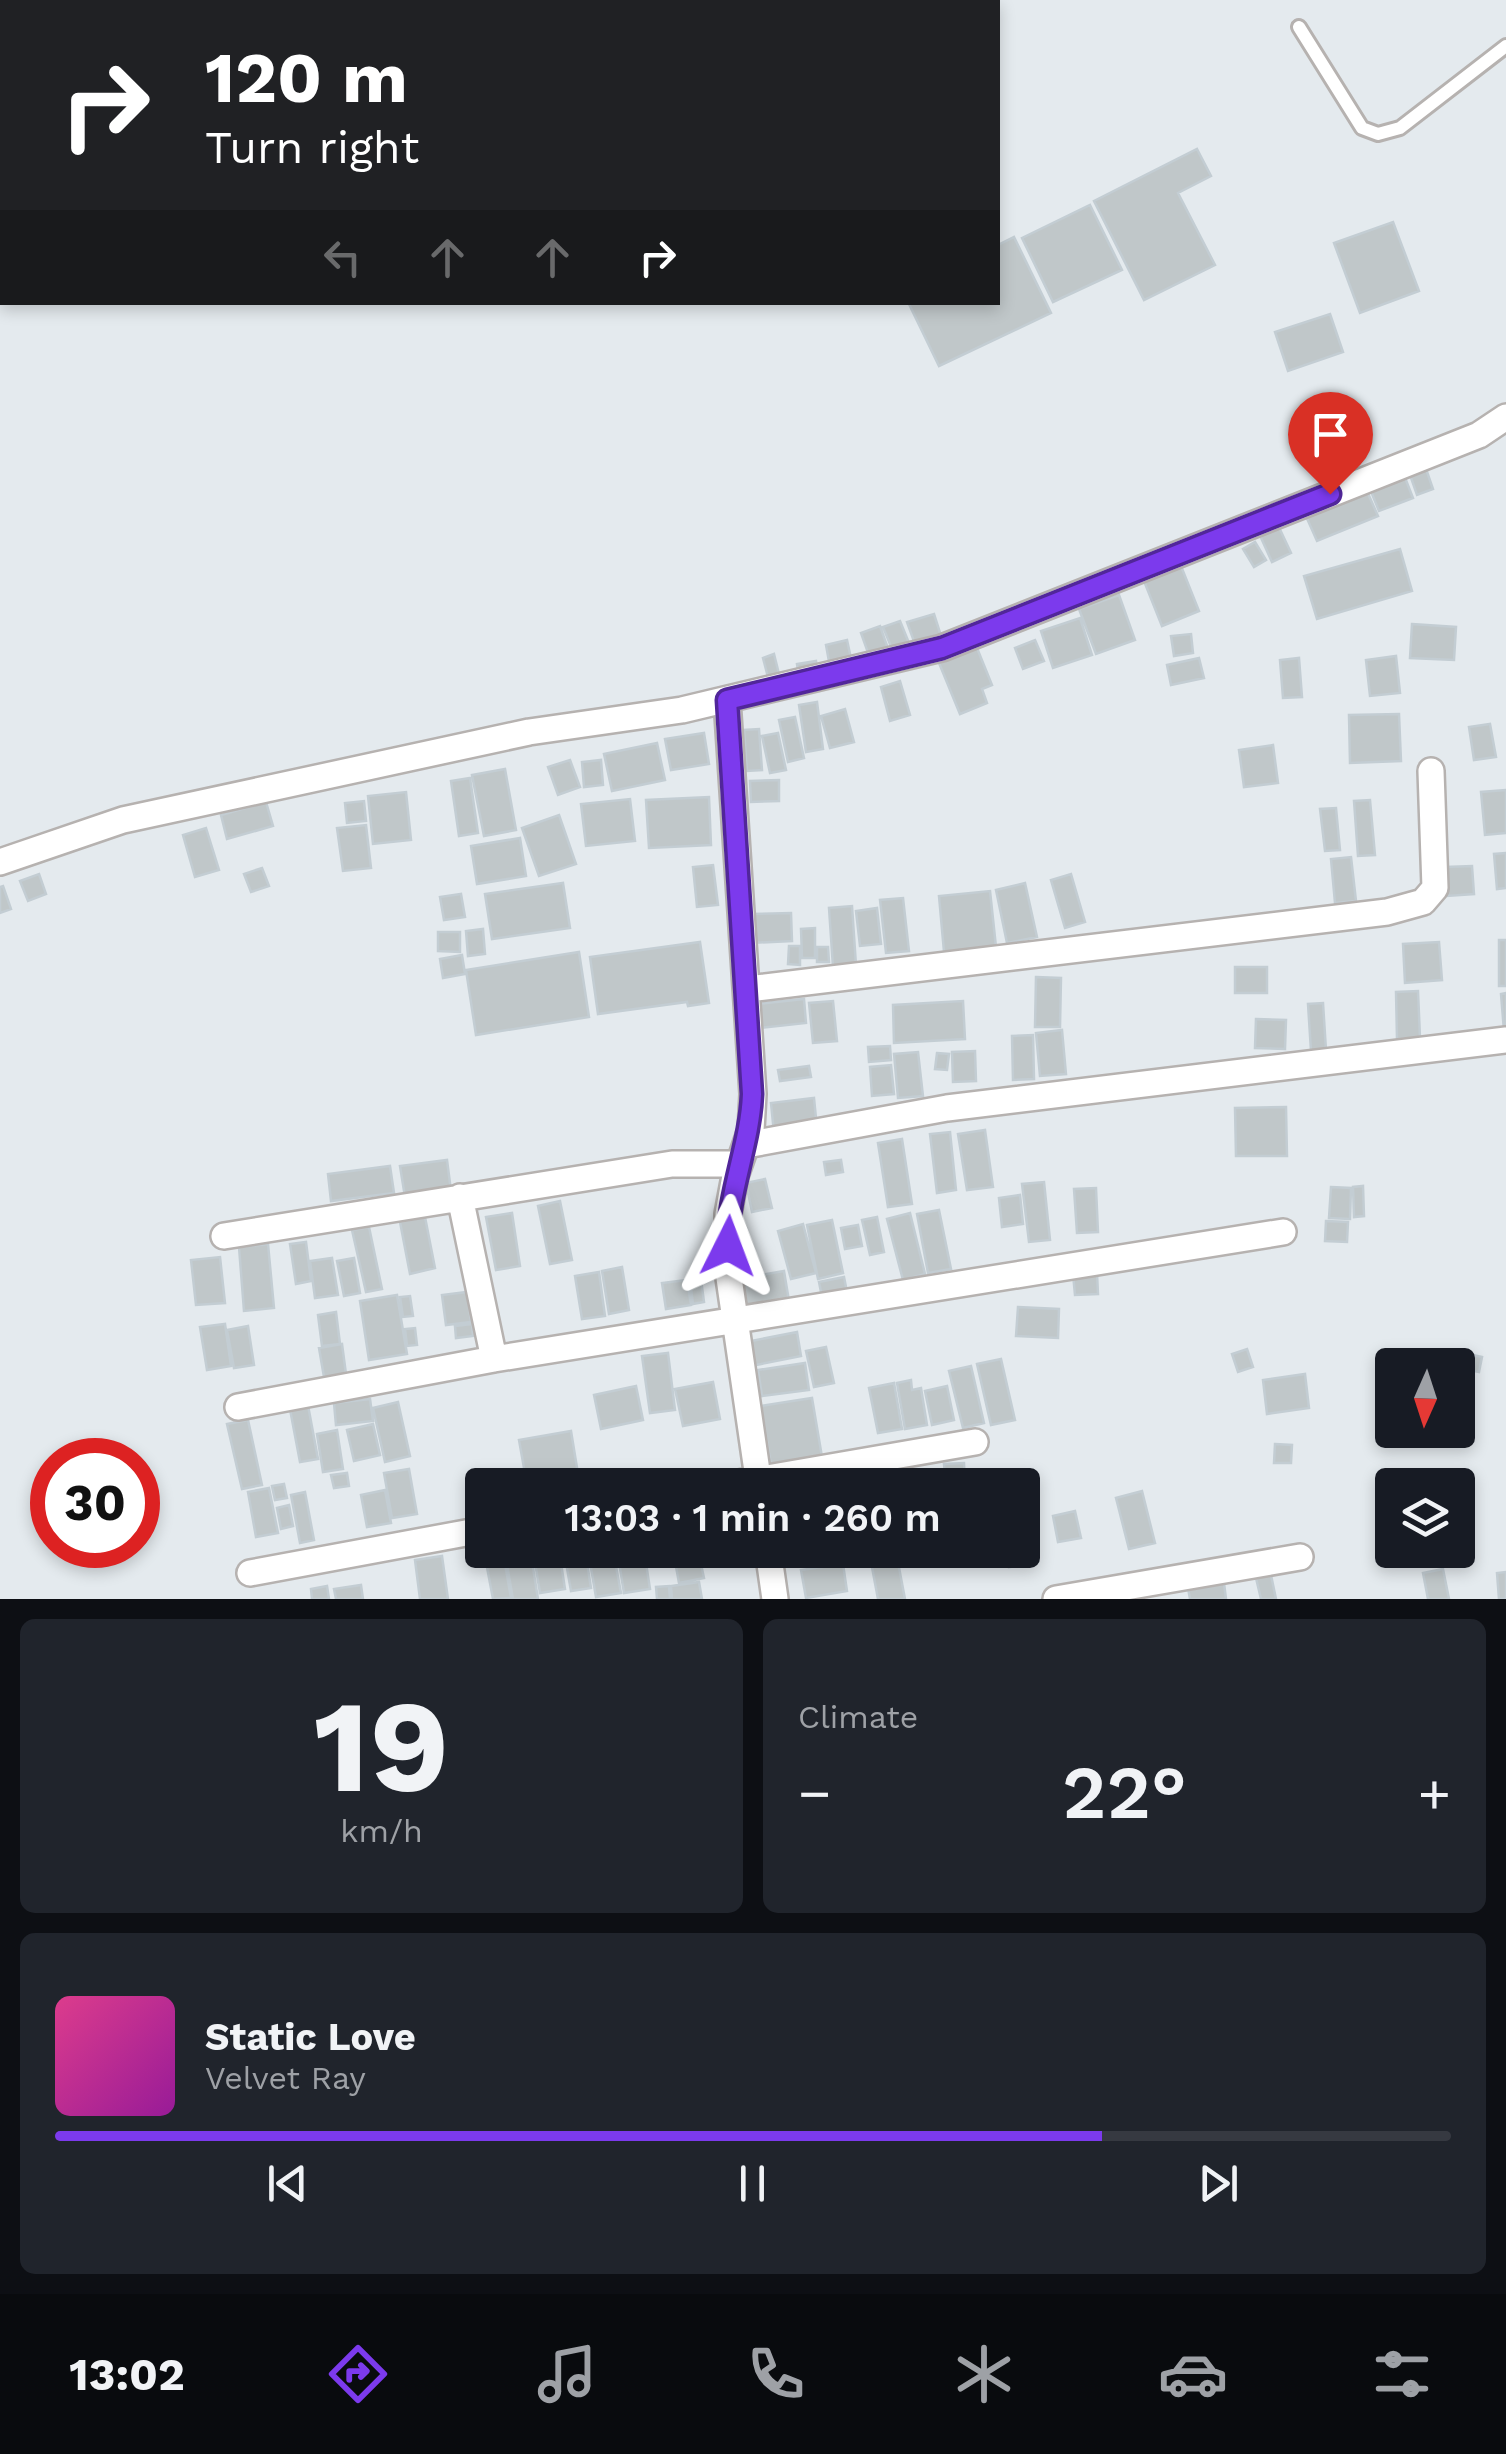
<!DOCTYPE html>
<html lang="en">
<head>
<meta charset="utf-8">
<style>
  :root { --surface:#171b24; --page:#20242c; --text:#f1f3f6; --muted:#9ea1a6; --line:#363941; --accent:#7c3aed }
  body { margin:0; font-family:"Work Sans",sans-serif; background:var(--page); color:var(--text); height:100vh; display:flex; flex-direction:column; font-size:38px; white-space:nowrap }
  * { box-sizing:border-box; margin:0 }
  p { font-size:32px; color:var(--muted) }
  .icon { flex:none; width:55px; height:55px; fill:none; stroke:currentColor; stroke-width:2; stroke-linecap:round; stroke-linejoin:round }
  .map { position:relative; height:1599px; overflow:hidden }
  .side { display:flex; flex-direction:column; gap:20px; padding:20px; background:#0d0f14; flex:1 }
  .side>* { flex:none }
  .guide { position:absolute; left:0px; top:0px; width:1000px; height:305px; box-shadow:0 5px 15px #0003; background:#202124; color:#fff; overflow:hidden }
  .needle { width:65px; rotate:183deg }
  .tools { position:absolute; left:1375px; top:1348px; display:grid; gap:20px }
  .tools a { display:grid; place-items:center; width:100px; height:100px; border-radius:10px; background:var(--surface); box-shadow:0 5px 15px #0003; font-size:50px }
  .speed { position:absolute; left:30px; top:1438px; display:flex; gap:20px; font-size:50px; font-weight:700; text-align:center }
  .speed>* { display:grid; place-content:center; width:130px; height:130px; border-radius:50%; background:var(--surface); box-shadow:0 5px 15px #0003; line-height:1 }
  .speed .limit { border:15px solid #d22; background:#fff; color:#111 }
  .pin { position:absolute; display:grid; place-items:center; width:85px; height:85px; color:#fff; margin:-102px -42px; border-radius:50% 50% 50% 0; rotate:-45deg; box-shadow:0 0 10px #0007 }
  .pin .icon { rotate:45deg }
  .me { position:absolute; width:110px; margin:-55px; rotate:3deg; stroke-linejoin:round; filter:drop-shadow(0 0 8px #0008) }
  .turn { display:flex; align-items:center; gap:35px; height:210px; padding:0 40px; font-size:45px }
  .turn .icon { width:130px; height:130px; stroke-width:2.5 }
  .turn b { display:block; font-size:70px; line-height:85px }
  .lanes { display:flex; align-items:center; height:95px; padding:0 40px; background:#0003; justify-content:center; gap:50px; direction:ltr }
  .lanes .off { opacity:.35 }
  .big { font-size:75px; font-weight:600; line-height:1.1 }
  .side .tile { flex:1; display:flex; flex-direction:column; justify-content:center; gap:15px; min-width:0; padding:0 35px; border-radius:15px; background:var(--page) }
  .side .dial { align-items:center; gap:0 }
  .dial b { font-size:130px; line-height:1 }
  .song { display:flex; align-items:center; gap:30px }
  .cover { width:120px; height:120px; border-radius:15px; background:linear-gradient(135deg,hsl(330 70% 55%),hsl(300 70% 35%)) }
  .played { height:10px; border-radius:5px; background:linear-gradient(90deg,var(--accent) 75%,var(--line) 75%) }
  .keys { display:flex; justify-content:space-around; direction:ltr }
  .heat { display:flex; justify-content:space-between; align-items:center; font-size:55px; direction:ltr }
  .side .tiles { flex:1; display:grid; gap:20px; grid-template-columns:1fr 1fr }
  .tile:last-child { grid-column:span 2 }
  .trip { position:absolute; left:465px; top:1468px; width:575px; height:100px; border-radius:10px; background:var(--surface); box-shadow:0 5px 15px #0003; font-weight:600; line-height:100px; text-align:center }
  .dock { display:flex; height:160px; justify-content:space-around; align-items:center; background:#090b0e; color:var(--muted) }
  .dock .icon { width:70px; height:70px }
  .dock .on { color:var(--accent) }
  .dock b { font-size:45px; color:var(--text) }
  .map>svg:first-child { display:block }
  .building { fill:#c0c7c9; stroke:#c3cdd3; stroke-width:2.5 }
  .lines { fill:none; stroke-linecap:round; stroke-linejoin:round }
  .lane-casing { stroke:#b6b2b0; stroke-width:18 }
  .street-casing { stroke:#b6b2b0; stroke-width:30 }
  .lane { stroke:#fff; stroke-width:12 }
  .street { stroke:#fff; stroke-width:25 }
  .route-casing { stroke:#51269a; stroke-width:25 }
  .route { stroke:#7c3aed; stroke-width:18 }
</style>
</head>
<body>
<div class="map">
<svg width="1506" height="1599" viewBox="0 0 1506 1599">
  <rect width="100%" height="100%" fill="#e4eaee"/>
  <path class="building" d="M1197,149L1211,176L1178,193L1215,265L1144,300L1094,201Z
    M1090,205L1122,270L1053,302L1022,238Z
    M1393,222L1419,291L1360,313L1334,243Z
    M1014,237L1051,313L939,366L908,302H998V245Z
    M1330,314L1343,352L1288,371L1275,332Z
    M1425,466L1433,489L1417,495L1409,472Z
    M1402,470L1413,498L1379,511L1368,484Z
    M1366,489L1378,516L1317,541L1305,514Z
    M1276,521L1291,553L1272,562L1257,529Z
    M1255,542L1266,560L1254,567L1243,549Z
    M1400,549L1412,591L1317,619L1304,576Z
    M1179,561L1199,611L1162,626L1142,576Z
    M1119,595L1135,640L1096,654L1079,609Z
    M934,614L942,639L916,647L907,622Z
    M1080,618L1092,655L1053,668L1041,631Z
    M900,621L909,643L892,649L883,627Z
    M1412,624L1456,627L1454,660L1410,658Z
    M880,626L891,657L872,664L861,633Z
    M1191,634L1193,653L1174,656L1171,636Z
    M847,640L852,663L830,667L826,645Z
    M1035,640L1044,661L1023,669L1015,648Z
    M977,648L992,685L982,689L987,703L960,714L939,663Z
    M774,654L781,682L770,685L763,658Z
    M1396,656L1400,693L1370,696L1366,660Z
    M1199,658L1204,678L1171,685L1167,665Z
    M1299,658L1302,697L1283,698L1280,660Z
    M816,661L818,675L799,678L797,664Z
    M900,681L910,715L890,721L881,687Z
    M817,702L823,749L806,752L799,705Z
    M845,709L854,742L830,748L821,716Z
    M1399,714L1401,761L1350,763L1349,715Z
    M795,717L804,758L788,762L779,720Z
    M1490,724L1496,757L1474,760L1469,727Z
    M759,729L762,770L747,771L744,730Z
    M704,733L709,764L671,770L665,739Z
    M778,733L786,770L770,773L762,736Z
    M657,743L665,780L612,791L604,754Z
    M1273,745L1278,783L1244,787L1239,750Z
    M570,760L580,787L558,795L548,767Z
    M601,760L603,785L584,787L582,762Z
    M505,769L516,830L484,836L472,775Z
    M470,778L478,833L459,836L451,781Z
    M779,780V801L751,802L750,781Z
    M1506,790V833L1485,835L1481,792Z
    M406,792L411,840L373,844L368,796Z
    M709,797L711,845L649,848L646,800Z
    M630,799L635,841L586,846L581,804Z
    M1370,800L1375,855L1358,856L1354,801Z
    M364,801L366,821L347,823L345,803Z
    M266,802L273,826L227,839L221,815Z
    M1336,808L1340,850L1325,851L1320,809Z
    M559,815L576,864L539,876L522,828Z
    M366,825L371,868L343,871L337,828Z
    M206,828L219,870L195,877L183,835Z
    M520,838L526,876L477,884L471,846Z
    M1506,853V888L1497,889L1494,854Z
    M1351,857L1356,901L1335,903L1331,859Z
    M713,865L718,905L697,907L693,867Z
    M1472,866L1474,894L1447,896L1446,867Z
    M262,868L269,886L251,892L244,874Z
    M39,874L46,894L28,901L20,881Z
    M1071,874L1085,922L1065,928L1051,880Z
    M563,883L570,928L492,939L485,894Z
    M1025,883L1037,937L1007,943L996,890Z
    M3,886L11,909L0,913V887Z
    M990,891L996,947L944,952L939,896Z
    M461,894L465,917L444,920L440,897Z
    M903,898L909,951L886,953L880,900Z
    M852,906L856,965L833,967L829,908Z
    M877,908L881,944L860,946L856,911Z
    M791,913L792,941L751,943L750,914Z
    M815,928V958H802L801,929Z
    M483,929L485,954L468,956L466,931Z
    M438,932H460V952L438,951Z
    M1499,940H1506V986H1499Z
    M700,942L709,1003L688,1006L687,1002L598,1014L590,957Z
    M1439,942L1442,980L1405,983L1403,944Z
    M789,946H800V965L788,964Z
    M817,947H828L829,962H817Z
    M579,952L589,1017L476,1035L466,970Z
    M462,955L465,974L443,978L440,959Z
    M1235,967H1267V993H1235Z
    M1036,977L1061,978L1060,1027H1035Z
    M1418,991L1420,1038L1397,1039L1396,992Z
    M1506,993V1031H1504L1501,994Z
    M804,999L806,1023L759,1028L756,1004Z
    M833,1001L837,1041L813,1043L809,1003Z
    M963,1001L965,1039L894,1043L893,1005Z
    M1323,1003L1326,1050L1311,1051L1308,1004Z
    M1256,1019L1286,1020L1285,1049L1255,1048Z
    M1062,1030L1066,1074L1040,1076L1036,1033Z
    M1033,1035L1034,1079L1013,1080L1012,1036Z
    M890,1046L891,1060L869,1062L868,1047Z
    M975,1051L976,1081L953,1082L952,1052Z
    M918,1052L923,1096L898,1098L894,1054Z
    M937,1053L949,1054L947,1070L935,1069Z
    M891,1065L894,1094L872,1096L870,1067Z
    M809,1066L811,1077L780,1081L778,1070Z
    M814,1098L817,1128L774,1133L771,1103Z
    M1286,1107L1287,1156H1236L1235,1108Z
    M985,1130L993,1187L967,1190L958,1134Z
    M950,1132L956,1190L937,1193L930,1134Z
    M902,1139L912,1204L888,1207L878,1143Z
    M447,1160L451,1191L405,1197L400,1166Z
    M841,1160L843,1172L826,1175L824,1162Z
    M390,1166L394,1193L331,1201L328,1174Z
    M765,1179L772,1208L752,1212L746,1183Z
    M1044,1182L1050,1240L1029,1242L1022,1184Z
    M1363,1186L1364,1216L1354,1217L1353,1187Z
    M1331,1187L1351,1188L1350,1219L1329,1218Z
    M1096,1188L1098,1232L1077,1233L1074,1189Z
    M1020,1195L1023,1224L1002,1227L999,1198Z
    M560,1201L572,1260L550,1264L538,1206Z
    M939,1210L951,1269L928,1273L917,1214Z
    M512,1213L520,1266L496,1270L486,1217Z
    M910,1213L925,1274L903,1280L887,1219Z
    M425,1217L435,1268L410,1274L400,1222Z
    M877,1217L884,1252L870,1255L862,1220Z
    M832,1220L843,1273L818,1279L807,1225Z
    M1326,1221L1348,1222L1347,1242L1325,1241Z
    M803,1224L816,1273L791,1279L778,1231Z
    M858,1225L862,1246L845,1249L841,1228Z
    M369,1227L382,1289L366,1292L352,1230Z
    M306,1242L311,1281L296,1284L290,1244Z
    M268,1244L274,1308L244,1311L239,1247Z
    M220,1257L225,1303L196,1305L191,1260Z
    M332,1258L338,1295L315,1298L310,1261Z
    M354,1258L360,1293L344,1296L337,1261Z
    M622,1267L629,1310L609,1314L602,1271Z
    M784,1271L790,1307L743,1315L737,1279Z
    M599,1272L605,1316L582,1319L575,1276Z
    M1097,1273L1098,1294L1075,1295L1073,1274Z
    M844,1277L847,1292L822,1297L819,1282Z
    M701,1279L704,1302L693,1304L690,1281Z
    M687,1280L691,1305L666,1309L662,1283Z
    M467,1292L471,1322L446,1325L442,1295Z
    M397,1295L407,1354L369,1360L360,1301Z
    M410,1296L413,1316L403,1317L400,1297Z
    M1018,1307L1059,1309L1058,1338L1016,1336Z
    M336,1312L340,1344L322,1346L318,1315Z
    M225,1324L231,1366L207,1370L200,1327Z
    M472,1324L473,1336L456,1338L455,1326Z
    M248,1326L254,1365L234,1368L227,1330Z
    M415,1328L417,1345L407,1346L405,1329Z
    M797,1332L801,1356L751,1366L746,1342Z
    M342,1344L346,1374L324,1377L319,1348Z
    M826,1347L834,1383L814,1387L806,1351Z
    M1247,1349L1253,1367L1238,1372L1232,1354Z
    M668,1353L675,1410L650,1413L642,1356Z
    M1468,1354L1482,1357L1479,1372L1465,1369Z
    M1001,1359L1015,1420L991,1425L977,1364Z
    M805,1363L809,1390L762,1396L758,1370Z
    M971,1366L984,1423L963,1428L949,1371Z
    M1305,1374L1309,1408L1267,1414L1263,1380Z
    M911,1380L912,1390L921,1388L927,1425L905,1429L897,1383Z
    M713,1382L720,1419L683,1426L675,1389Z
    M894,1383L902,1429L878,1433L869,1388Z
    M636,1386L643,1420L601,1429L594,1395Z
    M947,1386L954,1420L932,1425L925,1391Z
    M812,1398L822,1457L771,1465L761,1406Z
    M370,1399L373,1421L336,1425L334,1403Z
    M307,1400L318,1459L300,1462L289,1404Z
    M398,1402L410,1456L385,1462L373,1408Z
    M248,1420L262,1485L242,1489L227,1424Z
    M373,1424L380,1455L354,1461L347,1430Z
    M337,1430L343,1469L323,1472L317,1434Z
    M571,1431L579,1480L527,1485L519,1440Z
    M1275,1444L1292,1445L1291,1463H1274Z
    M964,1463L965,1485H946L944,1464Z
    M409,1469L417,1514L392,1518L384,1473Z
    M347,1473L349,1486L334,1488L331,1475Z
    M284,1484L287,1498L275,1500L272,1486Z
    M269,1488L278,1533L256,1537L248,1492Z
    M385,1490L391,1523L367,1527L361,1495Z
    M1142,1491L1155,1543L1129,1549L1116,1498Z
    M305,1492L314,1540L300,1543L291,1495Z
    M289,1505L293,1526L281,1529L277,1508Z
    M1075,1511L1081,1538L1058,1542L1053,1516Z
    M1032,1527L1036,1564L1009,1567L1007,1550H1022V1528Z
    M507,1550H529V1553L508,1556Z
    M533,1550H559L565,1589L540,1593Z
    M585,1550L591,1588L571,1591L564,1551Z
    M613,1550L621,1593L596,1597L588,1551Z
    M617,1550H644L650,1589L624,1593Z
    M673,1550H698L704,1578L679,1583Z
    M796,1550H835L836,1556L799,1564Z
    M531,1555L538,1599H513L506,1559Z
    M442,1556L448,1599H420L415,1560Z
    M897,1557L905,1599H878L871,1562Z
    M504,1558L511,1598L493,1599L486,1562Z
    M843,1564L847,1591L806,1598L801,1570Z
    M1443,1569L1449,1599H1428L1423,1573Z
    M1506,1572V1599H1499L1497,1573Z
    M1271,1575L1276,1599H1261L1256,1578Z
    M699,1582L702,1599H672L671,1586Z
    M1224,1583L1226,1599H1190L1188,1588Z
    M361,1585L363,1599H336L334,1589Z
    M327,1586L329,1599H312L311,1589Z
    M669,1586L670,1599H657L656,1587Z"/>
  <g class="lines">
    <defs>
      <path id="lane" d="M1299,27L1362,128L1378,134L1400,128L1506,46"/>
      <path id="street" d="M727,700L753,1094L751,1130L735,1176L728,1214L729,1278L759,1485
        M0,862L123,820L529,732L682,710L942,648L1479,435L1506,417
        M748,989L1387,912L1423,902L1435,888L1431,771
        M746,1145L947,1108L1506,1040
        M460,1197L494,1359
        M224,1236L672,1164H739
        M238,1407L494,1359L1283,1232
        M727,1485L975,1442
        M768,1550L775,1599
        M250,1573L482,1530
        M1056,1599L1300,1557"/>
    </defs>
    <use href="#lane" class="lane-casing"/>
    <use href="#street" class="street-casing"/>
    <use href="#lane" class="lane"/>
    <use href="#street" class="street"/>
  </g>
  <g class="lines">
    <defs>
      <path id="route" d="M728,1246C727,1193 750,1146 752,1094L727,700L942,648L1330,494"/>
    </defs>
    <use href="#route" class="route-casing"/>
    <use href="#route" class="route"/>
  </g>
</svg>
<div class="tools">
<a><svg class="needle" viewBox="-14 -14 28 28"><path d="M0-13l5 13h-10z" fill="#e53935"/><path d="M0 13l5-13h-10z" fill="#9ea1a6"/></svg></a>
<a><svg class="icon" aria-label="layers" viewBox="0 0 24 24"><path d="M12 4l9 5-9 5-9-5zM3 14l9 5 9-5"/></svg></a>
</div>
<div class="speed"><div class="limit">30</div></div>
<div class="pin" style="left:1330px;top:494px;background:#d93025"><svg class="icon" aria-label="arrive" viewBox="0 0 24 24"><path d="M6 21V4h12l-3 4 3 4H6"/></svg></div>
<svg class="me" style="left:728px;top:1246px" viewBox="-20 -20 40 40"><path d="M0-17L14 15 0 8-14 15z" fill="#7c3aed" stroke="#fff" stroke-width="4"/></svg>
<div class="trip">13:03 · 1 min · 260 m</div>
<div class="guide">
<div class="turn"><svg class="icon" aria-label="right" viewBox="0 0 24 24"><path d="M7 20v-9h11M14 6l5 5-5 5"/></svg><div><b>120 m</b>Turn right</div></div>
<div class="lanes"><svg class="icon off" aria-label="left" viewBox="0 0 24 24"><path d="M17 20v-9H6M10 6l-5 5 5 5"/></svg><svg class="icon off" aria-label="ahead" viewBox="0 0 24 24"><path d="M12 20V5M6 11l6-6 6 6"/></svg><svg class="icon off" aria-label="ahead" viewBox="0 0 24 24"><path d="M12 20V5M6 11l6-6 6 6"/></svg><svg class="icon" aria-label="right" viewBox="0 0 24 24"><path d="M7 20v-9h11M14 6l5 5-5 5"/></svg></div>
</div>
</div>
<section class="side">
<div class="tiles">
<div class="tile dial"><b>19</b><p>km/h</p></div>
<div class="tile"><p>Climate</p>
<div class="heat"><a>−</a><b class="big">22°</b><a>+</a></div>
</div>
<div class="tile">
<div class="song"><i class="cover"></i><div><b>Static Love</b><p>Velvet Ray</p></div></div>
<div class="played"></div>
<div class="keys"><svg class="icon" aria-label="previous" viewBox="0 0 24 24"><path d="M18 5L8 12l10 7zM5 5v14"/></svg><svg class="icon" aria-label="pause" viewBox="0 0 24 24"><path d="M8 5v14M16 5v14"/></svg><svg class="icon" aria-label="next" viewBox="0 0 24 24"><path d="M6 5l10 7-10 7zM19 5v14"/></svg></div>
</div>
</div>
</section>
<nav class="dock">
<b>13:02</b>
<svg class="icon on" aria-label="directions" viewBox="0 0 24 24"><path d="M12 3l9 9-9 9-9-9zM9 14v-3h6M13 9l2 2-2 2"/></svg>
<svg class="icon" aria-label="music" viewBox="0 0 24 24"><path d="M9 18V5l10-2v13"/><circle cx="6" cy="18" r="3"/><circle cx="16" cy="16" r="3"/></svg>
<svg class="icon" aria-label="phone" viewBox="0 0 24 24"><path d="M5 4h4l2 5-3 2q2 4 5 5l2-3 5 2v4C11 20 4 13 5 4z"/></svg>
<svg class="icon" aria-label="climate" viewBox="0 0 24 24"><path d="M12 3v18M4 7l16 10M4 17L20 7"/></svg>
<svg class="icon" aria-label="car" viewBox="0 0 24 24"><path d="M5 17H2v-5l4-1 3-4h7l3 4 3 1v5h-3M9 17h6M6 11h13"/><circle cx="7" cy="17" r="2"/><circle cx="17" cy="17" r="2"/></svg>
<svg class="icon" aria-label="filters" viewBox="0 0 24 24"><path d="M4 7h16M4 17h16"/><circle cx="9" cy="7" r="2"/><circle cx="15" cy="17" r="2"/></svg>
</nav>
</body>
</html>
